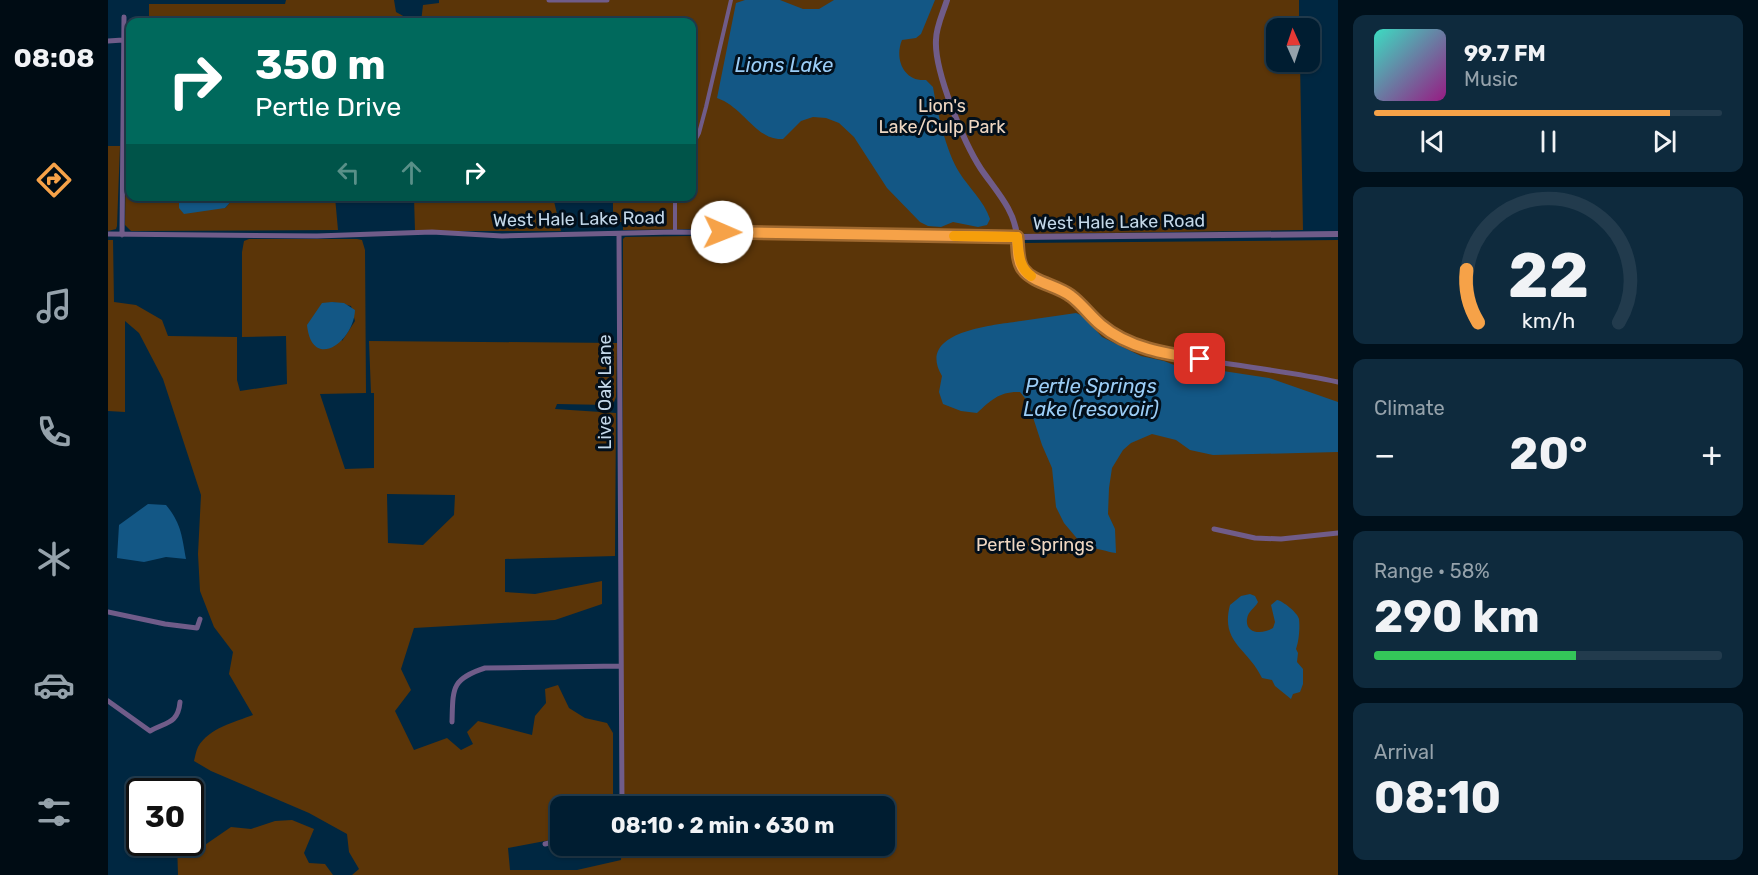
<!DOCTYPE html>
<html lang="en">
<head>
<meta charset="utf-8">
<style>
  :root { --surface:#001d31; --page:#0e2a3d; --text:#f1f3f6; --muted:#95a2ab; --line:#223b4d; --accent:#f6a248 }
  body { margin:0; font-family:Rubik,sans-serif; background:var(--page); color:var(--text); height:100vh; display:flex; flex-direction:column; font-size:22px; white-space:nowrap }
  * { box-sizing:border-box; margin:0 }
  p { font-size:20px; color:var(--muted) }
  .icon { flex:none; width:33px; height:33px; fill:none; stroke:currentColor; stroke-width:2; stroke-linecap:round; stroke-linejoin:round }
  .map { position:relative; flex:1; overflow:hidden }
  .drawer { display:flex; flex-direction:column; gap:15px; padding:15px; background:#00101b; width:420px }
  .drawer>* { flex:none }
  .guide { position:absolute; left:18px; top:18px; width:570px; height:183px; border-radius:12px; box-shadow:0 2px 4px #0004,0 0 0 2px var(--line); background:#00695c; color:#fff; overflow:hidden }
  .needle { width:39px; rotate:357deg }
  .controls { position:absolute; left:1158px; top:18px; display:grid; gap:12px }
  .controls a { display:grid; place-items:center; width:54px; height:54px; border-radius:12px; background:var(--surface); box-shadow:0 2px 4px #0004,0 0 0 2px var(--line); font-size:30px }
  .speed { position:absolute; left:18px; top:778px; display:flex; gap:12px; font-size:30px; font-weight:700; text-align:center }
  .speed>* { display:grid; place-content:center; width:78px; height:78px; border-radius:50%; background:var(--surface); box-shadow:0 2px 4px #0004,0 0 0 2px var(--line); line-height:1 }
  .speed .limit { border:3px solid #111; border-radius:9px; background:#fff; color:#111 }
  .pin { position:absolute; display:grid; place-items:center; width:51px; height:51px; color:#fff; margin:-26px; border-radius:12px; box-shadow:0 3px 9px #0006 }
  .me { position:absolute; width:66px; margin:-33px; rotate:91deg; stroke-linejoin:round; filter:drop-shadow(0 0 4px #0008) }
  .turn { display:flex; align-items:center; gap:21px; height:126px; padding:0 30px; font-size:27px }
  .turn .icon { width:78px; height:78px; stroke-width:2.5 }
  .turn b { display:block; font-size:42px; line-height:51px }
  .lanes { display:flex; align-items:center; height:57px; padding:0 30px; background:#0003; justify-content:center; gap:30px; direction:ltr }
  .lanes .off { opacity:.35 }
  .big { font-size:45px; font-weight:700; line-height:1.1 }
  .drawer .widget { flex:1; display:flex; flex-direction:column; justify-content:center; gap:9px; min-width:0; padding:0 21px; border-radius:12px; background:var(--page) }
  .drawer .dial { align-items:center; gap:0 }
  .dial svg { height:156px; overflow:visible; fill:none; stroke:var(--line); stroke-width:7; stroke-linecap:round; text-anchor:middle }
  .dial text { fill:var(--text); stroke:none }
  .song { display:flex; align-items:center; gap:18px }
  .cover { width:72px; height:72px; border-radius:9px; background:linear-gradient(135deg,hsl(170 70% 55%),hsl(310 70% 35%)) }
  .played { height:6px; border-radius:3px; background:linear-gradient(90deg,var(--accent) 85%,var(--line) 85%) }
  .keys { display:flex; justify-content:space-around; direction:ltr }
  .heat { display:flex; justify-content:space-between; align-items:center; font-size:33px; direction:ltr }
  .charge { height:9px; border-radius:4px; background:linear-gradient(90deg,#34c759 58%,var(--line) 0) }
  .trip { position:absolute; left:442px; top:796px; width:345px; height:60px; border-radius:12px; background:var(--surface); box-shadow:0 2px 4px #0004,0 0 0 2px var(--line); font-weight:700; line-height:60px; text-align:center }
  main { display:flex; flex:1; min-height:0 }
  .tabs { display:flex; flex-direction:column; width:108px; justify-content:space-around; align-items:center; background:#000c14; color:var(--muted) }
  .tabs .icon { width:42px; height:42px }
  .tabs .selected { color:var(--accent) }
  .tabs b { font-size:27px; color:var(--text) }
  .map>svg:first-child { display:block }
  .green { fill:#5b3508; fill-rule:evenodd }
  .water { fill:#135785 }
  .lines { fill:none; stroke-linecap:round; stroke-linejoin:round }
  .pedestrian { stroke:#705c89; stroke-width:4 }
  .minor { stroke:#705c89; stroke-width:5 }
  .tertiary { stroke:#705c89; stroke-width:6 }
  .route-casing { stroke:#a0692f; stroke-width:15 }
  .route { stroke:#f6a248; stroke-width:10 }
  .slow { stroke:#f59e0b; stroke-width:10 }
  .labels { text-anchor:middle; stroke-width:6; stroke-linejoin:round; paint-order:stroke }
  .park-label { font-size:18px; fill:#efd7c2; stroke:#020f1b }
  .street-label { font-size:18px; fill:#c4d8e9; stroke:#020f1b }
  .water-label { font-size:20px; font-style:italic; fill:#9bcdf6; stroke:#020f1b }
</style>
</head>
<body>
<main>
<nav class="tabs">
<b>08:08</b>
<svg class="icon selected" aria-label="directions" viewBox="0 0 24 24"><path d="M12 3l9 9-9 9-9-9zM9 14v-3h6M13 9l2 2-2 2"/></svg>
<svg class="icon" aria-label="music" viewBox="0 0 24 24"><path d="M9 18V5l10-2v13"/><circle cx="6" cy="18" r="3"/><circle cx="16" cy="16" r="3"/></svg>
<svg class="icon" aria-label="phone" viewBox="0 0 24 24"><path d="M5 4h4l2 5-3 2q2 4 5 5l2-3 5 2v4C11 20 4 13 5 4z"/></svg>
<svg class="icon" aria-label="climate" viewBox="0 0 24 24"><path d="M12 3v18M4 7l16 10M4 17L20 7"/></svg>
<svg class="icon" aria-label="car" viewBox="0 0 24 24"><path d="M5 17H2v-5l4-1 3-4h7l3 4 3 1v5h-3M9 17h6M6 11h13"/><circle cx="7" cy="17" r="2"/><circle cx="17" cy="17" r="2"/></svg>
<svg class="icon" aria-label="filters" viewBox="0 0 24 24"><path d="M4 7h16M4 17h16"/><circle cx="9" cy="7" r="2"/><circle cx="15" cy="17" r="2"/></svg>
</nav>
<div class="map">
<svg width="1230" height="875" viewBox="0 0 1230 875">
  <rect width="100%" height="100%" fill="#002741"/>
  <path class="green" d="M178,0H286L288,12L297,17L300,22H41V4H177Z
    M331,0H1191V28H1168V62H1192L1195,230L925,234L661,228L515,230V223L505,219V197L584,196V22H313L315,5L331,3Z
    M0,146H12L9,226L8,229L0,231Z
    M18,146L22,147V196L71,197V208H117L127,197H227L230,230L23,231L17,225Z
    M306,197H445L453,231H307Z
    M581,236L805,239L915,243L1230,240V875H244L251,869L241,852L239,834L201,813L103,771L86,761C87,757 88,751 90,747C101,728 127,722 145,715L121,674L125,652L106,627L92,591L90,554L93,495L55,379L31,333L17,321V412L0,411V240H5L6,302L28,305L54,320L60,336L129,337V380L132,391L179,384L178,336L134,337V252L136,241L141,239H249L254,240L257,250L258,393L212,394L237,469L266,468V393H263L261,341L509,343L508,397L506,402L500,405L449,404L447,409L508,413L507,556L397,559V592L427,594L494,581V604L447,620L306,628L293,669L303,690L287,711L306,750L339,738L353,750L365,744L359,732L370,721L424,735L427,716L438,703L437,689L450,685L461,708L477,718L499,723L505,733V807H453V838L400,848L402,870H469L513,860L514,846H777V807H514L515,239L517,237ZM224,302L243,306L247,321L234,341ZM279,494L347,495L346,515L315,545L280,543Z
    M184,820L206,829L196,853L201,863L217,864L225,875H70L69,843H82L83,827L85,826L91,849L123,827L143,829L167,821Z"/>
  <path class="water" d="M637,0H672L695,9H711L726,0H827L813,34L808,38L794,40C786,59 796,82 818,80L825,87C829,111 838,151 851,172C861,188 876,201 882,219L879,225L870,227L845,222L833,227L820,226L812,222L779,188L746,137L731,123L718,118L705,117L693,121L675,139C648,141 636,107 609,98L628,3Z
    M71,197V196L127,197L117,208L76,214L71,208Z
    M224,302L236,303L247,310C246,342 204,372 199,325L214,303Z
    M968,313L975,316L994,337L1033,356L1056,361L1079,370L1100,374L1115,371L1161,378L1230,402V452L1105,455L1082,450L1068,440L1044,434L1023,443L1015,450L1004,468L1001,488L1000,514L1007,529L1008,553C997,552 989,547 977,548L956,523L948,507L944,468L934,445L920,402L912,392C892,391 883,400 869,413L853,411L835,404L831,392L834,376C807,331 886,325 913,321C931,318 950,316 968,313Z
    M40,504L58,505C73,523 74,536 78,559L58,557L36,562L9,558L11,525Z
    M1142,594L1147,596L1150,602C1147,608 1140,611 1139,619C1137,635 1156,634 1165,628L1167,622L1163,605L1169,600C1175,601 1190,613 1191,619C1192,628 1191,641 1188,649L1190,653L1189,662L1195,669V684L1192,692L1185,694L1183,699L1167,686L1164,680L1154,678C1140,648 1112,643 1122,605L1133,596Z"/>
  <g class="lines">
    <path class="pedestrian" d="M584,146L591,133L598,107L623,0
      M567,196V232"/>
    <path class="minor" d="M441,0H499
      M0,41L15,40
      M0,234L209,236L324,232L394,236L567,232L909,237C910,247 909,261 915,269C924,283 949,285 962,295C979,308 991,327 1011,337C1038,353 1072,356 1103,361C1146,368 1188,373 1230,382
      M511,234L514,807
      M14,235L16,17
      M1106,529L1147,538L1173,539L1230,533
      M0,612L57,624L89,628L92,619
      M0,701L42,731C58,722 70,724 72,702
      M344,722C345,688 343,679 377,668L512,666
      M437,844L453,840"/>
    <path class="tertiary" d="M839,0C835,13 828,27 828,40C826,71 856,143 873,169C888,191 907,210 909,237L1230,234"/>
  </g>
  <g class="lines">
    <defs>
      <path id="route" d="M614,232L909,237C910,247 909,261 915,269C925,283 949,285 963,296C974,304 982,316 993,325C1020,348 1058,354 1092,359"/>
    </defs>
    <use href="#route" class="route-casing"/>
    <use href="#route" class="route"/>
    <path class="slow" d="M846,236L909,237C911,253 910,266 923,276"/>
  </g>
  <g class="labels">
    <g class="park-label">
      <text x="834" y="112">Lion's<tspan x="834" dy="21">Lake/Culp Park</tspan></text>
      <text x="927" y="551">Pertle Springs</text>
    </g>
    <g class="street-label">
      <text transform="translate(471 219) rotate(-1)" y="6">West Hale Lake Road</text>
      <text transform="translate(1011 222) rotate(-1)" y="6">West Hale Lake Road</text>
      <text transform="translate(497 392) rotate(-90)" y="6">Live Oak Lane</text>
    </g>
    <g class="water-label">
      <text x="676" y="72">Lions Lake</text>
      <text x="983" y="393">Pertle Springs<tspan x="983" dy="23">Lake (resovoir)</tspan></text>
    </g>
  </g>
</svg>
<div class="controls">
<a><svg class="needle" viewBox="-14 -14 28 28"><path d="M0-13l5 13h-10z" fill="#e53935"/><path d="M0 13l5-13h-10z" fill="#95a2ab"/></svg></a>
</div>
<div class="speed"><div class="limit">30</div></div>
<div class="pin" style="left:1092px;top:359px;background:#d93025"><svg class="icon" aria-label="arrive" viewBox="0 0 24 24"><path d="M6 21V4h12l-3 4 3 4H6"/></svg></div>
<svg class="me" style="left:614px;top:232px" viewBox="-20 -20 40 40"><circle r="19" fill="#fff"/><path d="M0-13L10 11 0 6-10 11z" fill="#f6a248"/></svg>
<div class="trip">08:10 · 2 min · 630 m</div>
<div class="guide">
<div class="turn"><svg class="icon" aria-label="right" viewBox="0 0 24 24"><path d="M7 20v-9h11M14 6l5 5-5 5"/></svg><div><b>350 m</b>Pertle Drive</div></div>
<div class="lanes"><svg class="icon off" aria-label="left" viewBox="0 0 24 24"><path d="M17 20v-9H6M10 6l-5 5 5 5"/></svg><svg class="icon off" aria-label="ahead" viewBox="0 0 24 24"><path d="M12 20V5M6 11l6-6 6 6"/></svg><svg class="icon" aria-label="right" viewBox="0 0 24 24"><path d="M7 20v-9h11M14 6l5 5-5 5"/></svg></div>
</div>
</div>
<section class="drawer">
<div class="widget">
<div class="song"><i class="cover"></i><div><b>99.7 FM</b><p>Music</p></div></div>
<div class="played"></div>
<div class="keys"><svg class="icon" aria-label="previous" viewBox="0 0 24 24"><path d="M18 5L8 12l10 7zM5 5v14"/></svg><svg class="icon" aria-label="pause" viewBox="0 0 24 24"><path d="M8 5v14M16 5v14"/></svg><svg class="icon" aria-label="next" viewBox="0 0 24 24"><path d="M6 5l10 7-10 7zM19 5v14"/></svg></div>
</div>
<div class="widget dial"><svg viewBox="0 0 100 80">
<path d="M14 69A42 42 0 1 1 86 69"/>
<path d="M14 69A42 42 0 0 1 8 42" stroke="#f6a248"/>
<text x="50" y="56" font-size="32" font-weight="700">22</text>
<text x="50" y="72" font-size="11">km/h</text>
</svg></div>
<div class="widget"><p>Climate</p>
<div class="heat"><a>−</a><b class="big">20°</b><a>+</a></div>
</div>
<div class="widget"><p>Range · 58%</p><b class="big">290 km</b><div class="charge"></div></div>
<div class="widget"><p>Arrival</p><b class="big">08:10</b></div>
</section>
</main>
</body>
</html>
